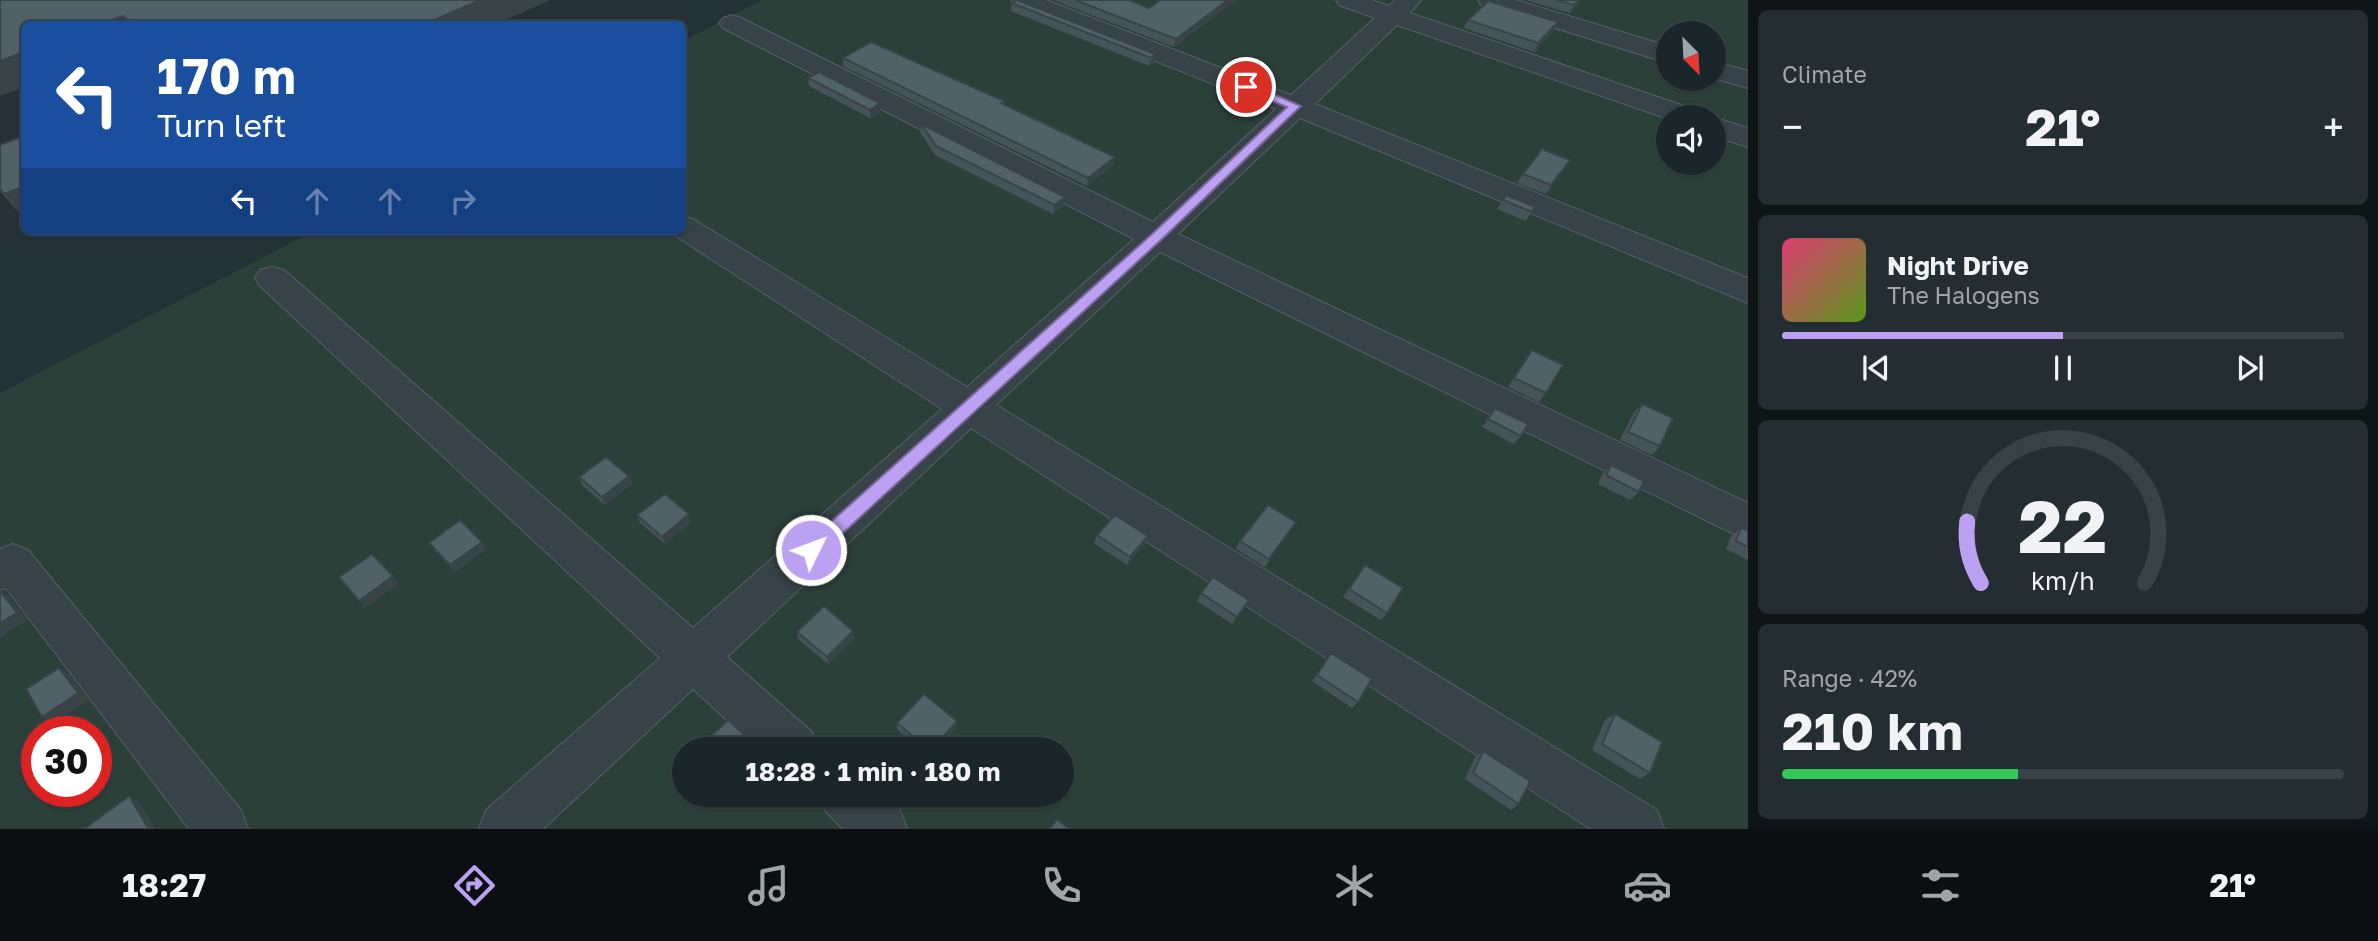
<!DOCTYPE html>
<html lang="en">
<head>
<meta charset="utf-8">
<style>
  :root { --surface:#1b262a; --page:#242e32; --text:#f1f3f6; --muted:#a0a5a8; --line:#394347; --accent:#bca0f2 }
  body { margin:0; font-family:"Golos Text",sans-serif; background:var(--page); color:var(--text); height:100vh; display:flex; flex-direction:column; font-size:26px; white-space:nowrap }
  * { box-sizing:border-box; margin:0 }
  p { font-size:23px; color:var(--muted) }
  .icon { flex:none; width:38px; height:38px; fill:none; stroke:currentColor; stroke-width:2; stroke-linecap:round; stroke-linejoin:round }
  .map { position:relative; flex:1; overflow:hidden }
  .sheet { display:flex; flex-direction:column; gap:10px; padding:10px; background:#0f1517; width:630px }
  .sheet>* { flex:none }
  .banner { position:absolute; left:21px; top:21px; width:665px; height:214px; border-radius:10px; box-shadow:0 2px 5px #0004,0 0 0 2px var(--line); background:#1a4fa0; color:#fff; overflow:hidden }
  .needle { width:46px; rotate:156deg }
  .fabs { position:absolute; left:1656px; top:21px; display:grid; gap:14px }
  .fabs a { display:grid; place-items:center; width:70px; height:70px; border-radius:50%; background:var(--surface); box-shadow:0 2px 5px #0004,0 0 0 2px var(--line); font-size:35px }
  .speed { position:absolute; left:21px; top:716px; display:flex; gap:14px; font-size:35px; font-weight:700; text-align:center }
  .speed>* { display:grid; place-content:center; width:91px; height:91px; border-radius:50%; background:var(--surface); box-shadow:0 2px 5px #0004,0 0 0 2px var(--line); line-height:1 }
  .speed .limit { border:10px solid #d22; background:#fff; color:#111 }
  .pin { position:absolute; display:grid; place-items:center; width:60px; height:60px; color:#fff; margin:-30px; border:4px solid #fff; border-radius:50%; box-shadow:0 2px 7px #0007 }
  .me { position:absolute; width:77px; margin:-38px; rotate:48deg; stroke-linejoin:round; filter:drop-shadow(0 0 5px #0008) }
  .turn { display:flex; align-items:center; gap:24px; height:147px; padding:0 21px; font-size:32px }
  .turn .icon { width:91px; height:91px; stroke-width:2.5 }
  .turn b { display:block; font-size:49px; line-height:60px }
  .lanes { display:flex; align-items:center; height:66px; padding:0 21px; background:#0003; justify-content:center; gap:35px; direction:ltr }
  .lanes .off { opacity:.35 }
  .big { font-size:52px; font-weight:700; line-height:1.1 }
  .sheet .card { flex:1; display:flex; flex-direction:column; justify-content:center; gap:10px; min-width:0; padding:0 24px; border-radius:10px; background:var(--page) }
  .sheet .dial { align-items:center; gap:0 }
  .dial svg { height:182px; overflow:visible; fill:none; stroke:var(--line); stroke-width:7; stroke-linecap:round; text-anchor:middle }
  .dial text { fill:var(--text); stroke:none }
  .song { display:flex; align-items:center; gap:21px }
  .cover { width:84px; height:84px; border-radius:10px; background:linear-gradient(135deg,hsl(340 70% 55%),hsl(90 70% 35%)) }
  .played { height:7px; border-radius:4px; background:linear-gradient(90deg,var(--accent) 50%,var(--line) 50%) }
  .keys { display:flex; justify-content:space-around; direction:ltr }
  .heat { display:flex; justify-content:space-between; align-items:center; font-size:38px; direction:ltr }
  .charge { height:10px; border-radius:5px; background:linear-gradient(90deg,#34c759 42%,var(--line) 0) }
  .trip { position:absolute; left:672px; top:737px; width:402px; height:70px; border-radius:35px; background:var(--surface); box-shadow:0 2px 5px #0004,0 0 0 2px var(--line); font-weight:700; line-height:70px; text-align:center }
  .dock { display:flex; height:112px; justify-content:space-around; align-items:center; background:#0b0f11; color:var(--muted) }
  .dock .icon { width:49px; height:49px }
  .dock .active { color:var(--accent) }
  .dock b { font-size:32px; color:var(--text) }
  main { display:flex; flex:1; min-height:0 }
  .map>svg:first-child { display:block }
  .green { fill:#2c403a; fill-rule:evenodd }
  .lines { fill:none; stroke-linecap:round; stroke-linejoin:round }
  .minor-casing { stroke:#556166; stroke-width:2 }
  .minor { fill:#374348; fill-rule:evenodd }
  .wall { fill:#465359 }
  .shaded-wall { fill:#394449 }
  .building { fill:#516168; stroke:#394449; stroke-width:2 }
  .route { fill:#bca0f2; stroke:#7a689d; stroke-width:2 }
</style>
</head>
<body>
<main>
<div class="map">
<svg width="1748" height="829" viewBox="0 0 1748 829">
  <rect width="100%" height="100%" fill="#243238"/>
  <path class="green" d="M762,0H1748V829H0V393L314,231H682L683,41ZM1668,33H1713V79H1668ZM1668,117H1713V163H1668ZM37,732H96V791H37ZM684,749H1062V794H684Z"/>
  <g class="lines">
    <defs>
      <path id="minor" d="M1012,0H1046L1291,95L1375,18L1339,5L1336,0H1372L1389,6L1395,0H1421L1410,13L1699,111L1703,117L1668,119L1397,25L1315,104L1748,278V303L1300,118L1178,234L1748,503V541L1160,252L996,405L1657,810L1664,829H1591L971,428L727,657L812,732L819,749H758L693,689L543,829H479L486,810L660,658L260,286L255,278L260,270L272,267L284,270L693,628L942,409L671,233L669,231H682V216L693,219L967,387L1134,239L723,28L719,23L723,18L732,15L741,18L1153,222L1276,109L1015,5Z
        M1478,0H1516L1668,46V63L1481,5Z
        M1713,61L1748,71V88L1713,78Z
        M1713,117L1748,128V147L1713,136Z
        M13,544L28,550L241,810L248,829H189L6,588L0,590V549Z
        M819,794H882L900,810L907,829H843L826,812Z"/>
    </defs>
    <use href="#minor" class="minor-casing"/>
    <use href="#minor" class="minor"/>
  </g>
  <path class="wall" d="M0,0H550L495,24H24Z
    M1053,0H1129L1149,8L1160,0H1236L1174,47Z
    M1525,0H1580L1577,6L1570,13Z
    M1012,3L1155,54L1153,63L1149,66L1011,11Z
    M1468,20L1558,22L1554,30L1534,52L1464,28Z
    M843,58L1004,101V105L1115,157L1113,165L1087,186L843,66Z
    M808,78L880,103V112L870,118L809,86Z
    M921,124L1063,206L1053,214L935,155L920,132Z
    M24,136V218L0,191V145Z
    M1570,160L1546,194L1517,183L1523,174Z
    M1503,200L1535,207L1526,221L1497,209Z
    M1532,350L1546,393L1539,402L1508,387Z
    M1642,404L1660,446L1652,455L1620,440L1634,412Z
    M1495,408L1521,436L1514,444L1482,427Z
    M1611,465L1639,492L1630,500L1598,484L1603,473Z
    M629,476L632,484L605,505L582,485L579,477Z
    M637,515L691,522L665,544L640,523Z
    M1296,522L1265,567L1236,549L1240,541Z
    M1741,528L1748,530V560L1726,549L1731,536Z
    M1097,535L1145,543L1127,565L1094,543Z
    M429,543L486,549L455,572L434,550Z
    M1359,573L1387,613L1381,620L1343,597Z
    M1201,593L1249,600L1232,624L1197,601Z
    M853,631L854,638L828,664L798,639L797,632Z
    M1331,653L1358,702L1352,708L1312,681Z
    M1615,714L1650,773L1640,779L1592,750L1605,720Z
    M897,723L956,728L938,749H920L897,729Z
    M1483,751L1519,804L1511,810L1465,779L1475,757Z"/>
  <path class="shaded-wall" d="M481,0H550L495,24H424Z
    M1228,0H1236L1174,47L1176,39Z
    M1580,0L1577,6L1570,13L1574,5Z
    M123,16L128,24H100Z
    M1558,22L1554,30L1534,52L1538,43Z
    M24,52V87L0,96V61Z
    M1155,54L1153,63L1149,66L1151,58Z
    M880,103V112L870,118V110Z
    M1115,157L1113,165L1087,186L1088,178Z
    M24,186V218L5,194Z
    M1065,197L1063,206L1053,214L1055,205Z
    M629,476L632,484L605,505L602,497Z
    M689,514L691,522L665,544L662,537Z
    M1148,536L1145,543L1127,565L1130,557Z
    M482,542L486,549L455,572L450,565Z
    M393,576L399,584L365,608L359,601Z
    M0,590L10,598L27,620L0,637Z
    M853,631L854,638L828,664L827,657Z
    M59,668L69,675L88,700L53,724L42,717Z
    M957,721L956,728L938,749H933Z
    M129,796L139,802L155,829H147Z"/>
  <path class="building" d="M0,0H481L424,24H134L123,16L100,24H24V52L0,61Z
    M1017,0L1155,54L1151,58L1012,3Z
    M1075,0H1129L1149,8L1160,0H1228L1176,39Z
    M1556,0H1579L1574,5Z
    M1488,1L1558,22L1538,43L1468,20Z
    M871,42L1004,101L1001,103L1115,157L1088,178L843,58Z
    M819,72L880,103L870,110L808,78Z
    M921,124L1065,197L1055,205L936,146Z
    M24,136V186L5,194L0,189V145Z
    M1542,149L1570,160L1551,185L1523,174Z
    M1506,195L1535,207L1532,212L1503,200Z
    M1532,350L1563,365L1546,393L1514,378Z
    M1642,404L1673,418L1660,446L1628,432Z
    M1495,408L1528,424L1521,436L1488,419Z
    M606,457L629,476L602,497L579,477Z
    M1611,465L1644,481L1639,492L1606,475Z
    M665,494L689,514L662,537L637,515Z
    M1268,505L1296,522L1269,559L1240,541Z
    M1115,515L1148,536L1130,557L1097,535Z
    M460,520L482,542L450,565L429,543Z
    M1741,528L1748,530V547L1736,541Z
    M372,554L393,576L359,601L339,577Z
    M1365,565L1403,588L1387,613L1349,589Z
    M1213,577L1249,600L1237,617L1201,593Z
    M0,591L17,613L0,623Z
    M824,606L853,631L827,657L797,632Z
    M1331,653L1372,679L1358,702L1317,675Z
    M59,668L78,693L42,717L26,689Z
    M924,694L957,721L933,749H928L897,723Z
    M1615,714L1662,742L1650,773L1602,744Z
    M728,720L755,745L761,746L758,749H702L700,747Z
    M1483,751L1530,781L1519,804L1473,773Z
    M129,796L148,828L147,829H84Z
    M1057,819L1069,829H1050Z"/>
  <path class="route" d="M1242,84H1250L1301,106L1161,240L818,556L811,558L805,556L803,550L805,545L1152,234L1287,107L1242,89Z"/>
</svg>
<div class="fabs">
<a><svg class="needle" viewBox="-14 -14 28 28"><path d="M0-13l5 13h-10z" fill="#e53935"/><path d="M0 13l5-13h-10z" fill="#a0a5a8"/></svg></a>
<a><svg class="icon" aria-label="sound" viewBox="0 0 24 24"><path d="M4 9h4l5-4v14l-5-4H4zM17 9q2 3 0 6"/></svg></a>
</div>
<div class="speed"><div class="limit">30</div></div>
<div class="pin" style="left:1246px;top:87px;background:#d93025"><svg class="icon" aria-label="arrive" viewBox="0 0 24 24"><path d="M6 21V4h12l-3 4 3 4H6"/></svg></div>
<svg class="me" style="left:811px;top:550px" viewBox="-20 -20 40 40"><circle r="17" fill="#bca0f2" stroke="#fff" stroke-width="3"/><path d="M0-11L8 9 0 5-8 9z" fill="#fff"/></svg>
<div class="trip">18:28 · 1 min · 180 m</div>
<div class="banner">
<div class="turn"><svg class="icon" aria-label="left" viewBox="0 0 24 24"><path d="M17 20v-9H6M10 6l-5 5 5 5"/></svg><div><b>170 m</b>Turn left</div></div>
<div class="lanes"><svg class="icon" aria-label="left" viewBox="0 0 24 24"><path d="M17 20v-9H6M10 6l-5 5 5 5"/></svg><svg class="icon off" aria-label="ahead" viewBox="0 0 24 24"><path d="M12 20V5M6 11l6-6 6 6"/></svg><svg class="icon off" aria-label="ahead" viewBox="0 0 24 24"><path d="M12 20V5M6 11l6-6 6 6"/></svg><svg class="icon off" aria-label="right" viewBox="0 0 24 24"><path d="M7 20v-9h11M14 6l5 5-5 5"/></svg></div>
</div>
</div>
<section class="sheet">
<div class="card"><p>Climate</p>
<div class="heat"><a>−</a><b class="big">21°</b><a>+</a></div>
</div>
<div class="card">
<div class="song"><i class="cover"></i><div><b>Night Drive</b><p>The Halogens</p></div></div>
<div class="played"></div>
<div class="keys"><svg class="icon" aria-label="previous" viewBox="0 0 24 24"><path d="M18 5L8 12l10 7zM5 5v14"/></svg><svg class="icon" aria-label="pause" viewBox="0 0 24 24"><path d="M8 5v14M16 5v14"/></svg><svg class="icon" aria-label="next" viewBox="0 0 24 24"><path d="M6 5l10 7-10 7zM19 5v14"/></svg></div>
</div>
<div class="card dial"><svg viewBox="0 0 100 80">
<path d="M14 69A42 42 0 1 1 86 69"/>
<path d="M14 69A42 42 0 0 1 8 42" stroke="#bca0f2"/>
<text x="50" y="56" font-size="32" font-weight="700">22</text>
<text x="50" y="72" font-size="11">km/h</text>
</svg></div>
<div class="card"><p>Range · 42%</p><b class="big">210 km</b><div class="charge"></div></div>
</section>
</main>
<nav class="dock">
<b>18:27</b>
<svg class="icon active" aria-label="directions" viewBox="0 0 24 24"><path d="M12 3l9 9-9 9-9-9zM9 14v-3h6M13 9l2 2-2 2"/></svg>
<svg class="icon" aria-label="music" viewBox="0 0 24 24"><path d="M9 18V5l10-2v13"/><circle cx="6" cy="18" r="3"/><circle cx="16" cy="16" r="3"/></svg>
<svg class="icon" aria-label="phone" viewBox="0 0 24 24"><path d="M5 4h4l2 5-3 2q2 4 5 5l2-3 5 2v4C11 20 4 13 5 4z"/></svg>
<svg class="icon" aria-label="climate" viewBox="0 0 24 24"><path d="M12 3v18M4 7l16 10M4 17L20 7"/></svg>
<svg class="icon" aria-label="car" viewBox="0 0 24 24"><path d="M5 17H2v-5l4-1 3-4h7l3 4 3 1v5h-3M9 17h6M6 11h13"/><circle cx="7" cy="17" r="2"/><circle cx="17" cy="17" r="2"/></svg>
<svg class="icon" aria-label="filters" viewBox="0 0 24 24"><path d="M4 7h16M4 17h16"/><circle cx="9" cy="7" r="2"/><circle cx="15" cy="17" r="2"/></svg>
<b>21°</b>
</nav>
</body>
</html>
